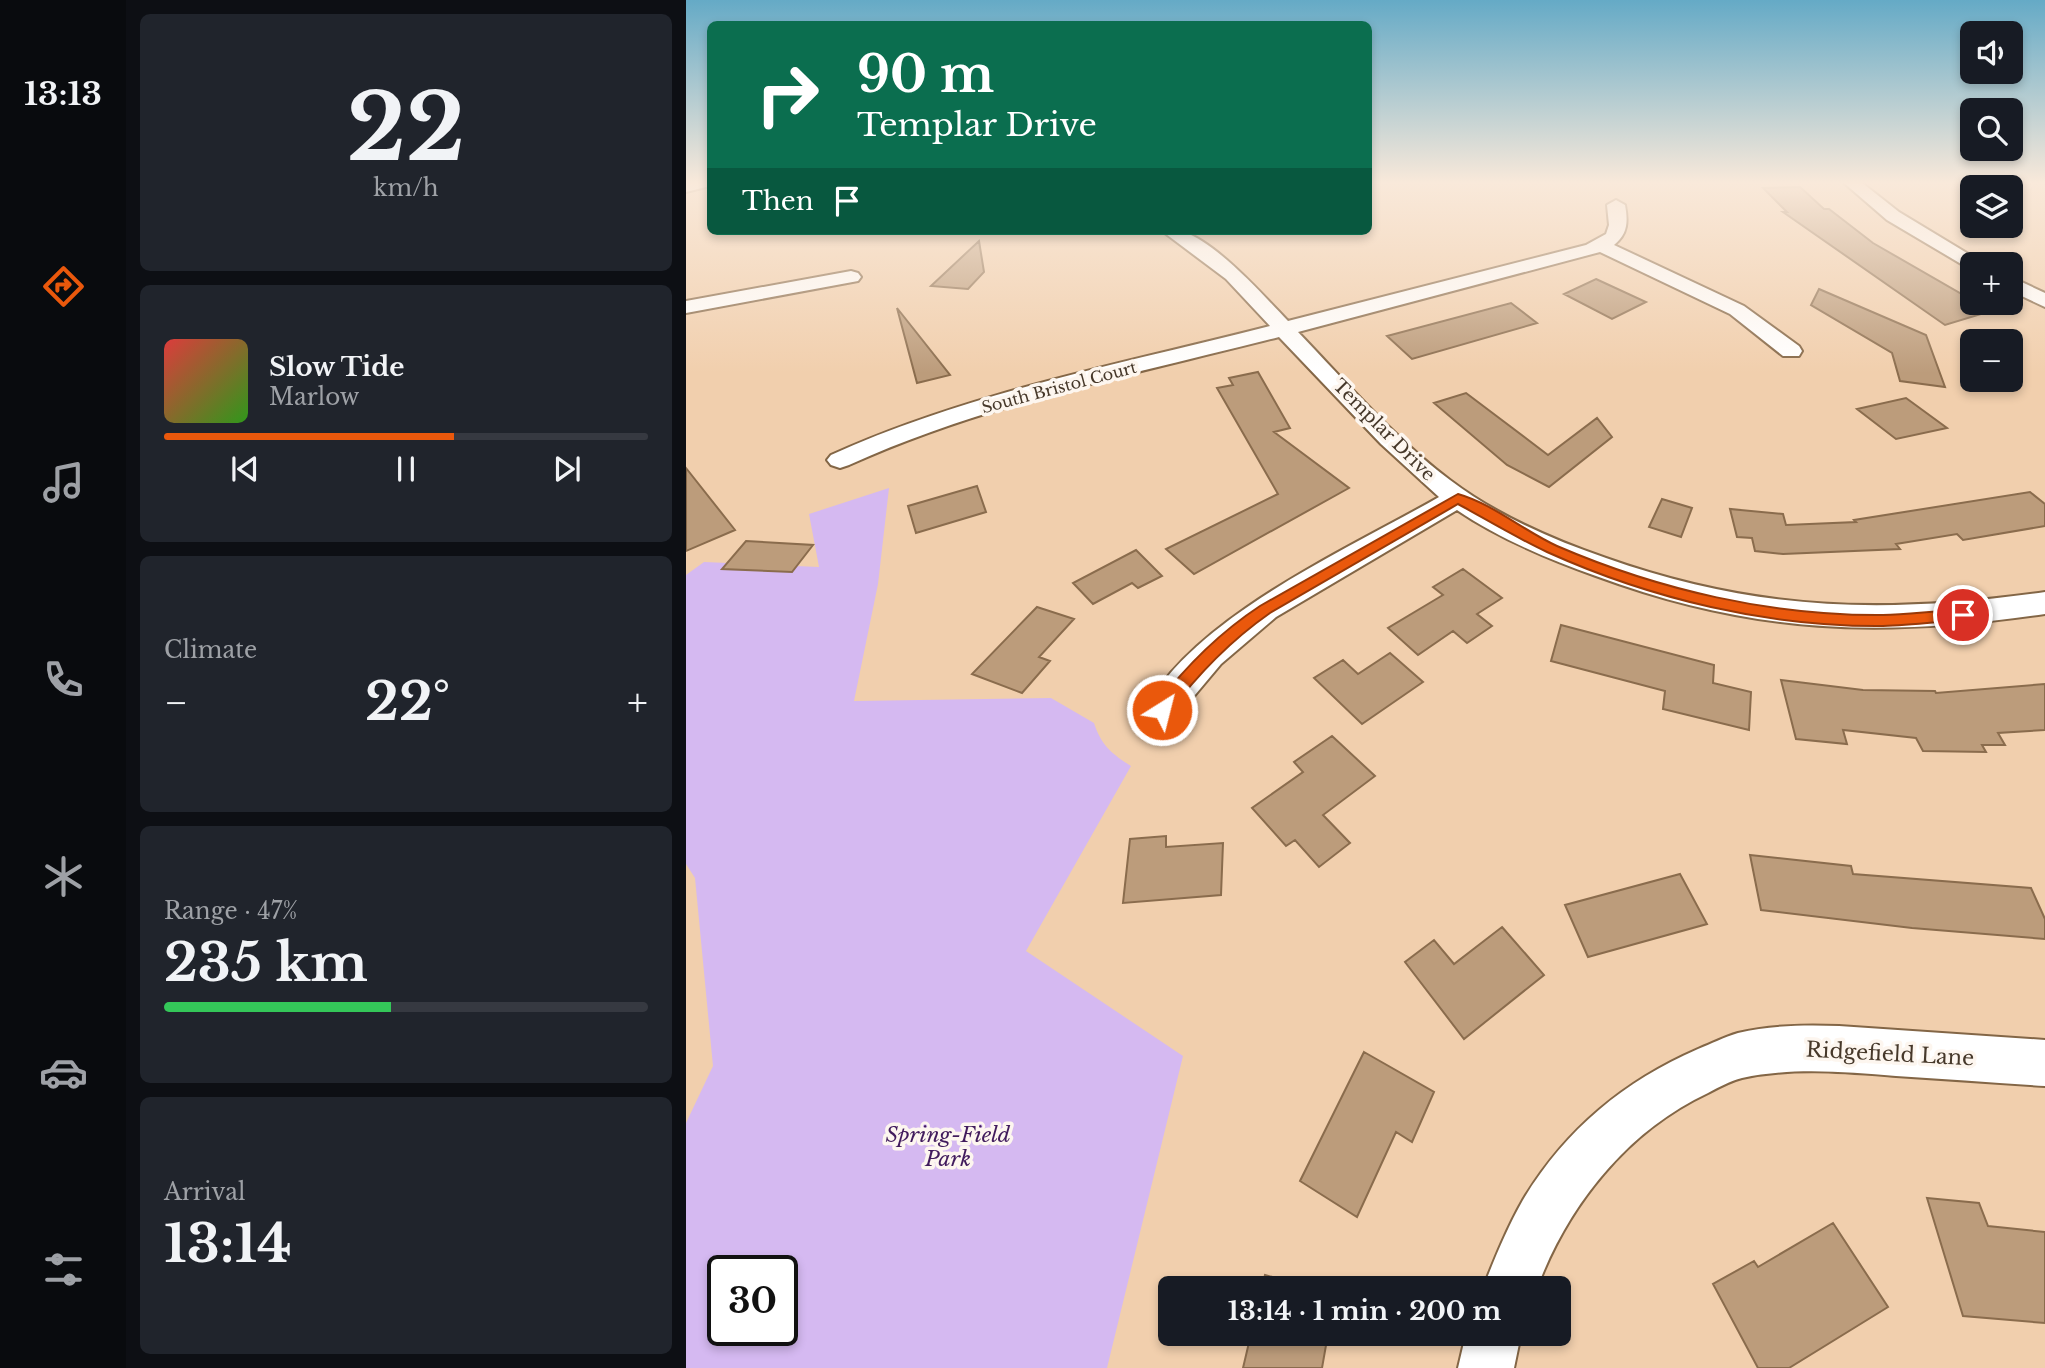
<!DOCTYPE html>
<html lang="en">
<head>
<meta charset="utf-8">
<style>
  :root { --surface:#171b24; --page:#20242c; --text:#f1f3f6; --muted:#9ea1a6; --line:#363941; --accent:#ea580c }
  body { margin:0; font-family:"Libre Baskerville",serif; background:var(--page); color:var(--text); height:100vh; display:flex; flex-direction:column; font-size:26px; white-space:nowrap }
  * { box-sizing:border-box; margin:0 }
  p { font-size:23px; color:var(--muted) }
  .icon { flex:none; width:38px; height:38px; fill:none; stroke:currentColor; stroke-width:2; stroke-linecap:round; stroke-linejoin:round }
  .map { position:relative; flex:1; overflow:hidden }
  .details { display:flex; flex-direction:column; gap:14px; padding:14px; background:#0d0f14; width:560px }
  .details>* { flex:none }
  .guide { position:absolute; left:21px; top:21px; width:665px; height:214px; border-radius:10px; box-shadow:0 4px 10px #0003; background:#0b6e4f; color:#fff; overflow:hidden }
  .fabs { position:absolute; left:1274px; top:21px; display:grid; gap:14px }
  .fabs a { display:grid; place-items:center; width:63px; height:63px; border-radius:10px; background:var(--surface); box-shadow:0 4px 10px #0003; font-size:35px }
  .speed { position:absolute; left:21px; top:1255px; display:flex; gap:14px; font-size:35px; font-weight:700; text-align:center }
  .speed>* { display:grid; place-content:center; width:91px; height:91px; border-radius:50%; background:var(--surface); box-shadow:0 4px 10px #0003; line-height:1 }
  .speed .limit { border:4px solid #111; border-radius:10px; background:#fff; color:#111 }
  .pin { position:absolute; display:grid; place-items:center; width:60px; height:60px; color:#fff; margin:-30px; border:4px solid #fff; border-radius:50%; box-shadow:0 2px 7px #0007 }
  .me { position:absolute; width:77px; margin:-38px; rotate:36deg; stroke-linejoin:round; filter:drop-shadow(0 0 5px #0008) }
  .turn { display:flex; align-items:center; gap:24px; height:147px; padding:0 35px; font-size:32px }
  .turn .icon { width:91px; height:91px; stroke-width:2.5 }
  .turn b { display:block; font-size:49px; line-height:60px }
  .then { display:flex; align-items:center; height:66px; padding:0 35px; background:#0003; gap:14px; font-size:26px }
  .big { font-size:52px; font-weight:700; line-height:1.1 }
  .details .card { flex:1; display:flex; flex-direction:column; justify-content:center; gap:10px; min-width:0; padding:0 24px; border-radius:10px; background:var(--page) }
  .details .dial { align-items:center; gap:0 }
  .dial b { font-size:91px; line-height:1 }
  .song { display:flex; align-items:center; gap:21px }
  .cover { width:84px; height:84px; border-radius:10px; background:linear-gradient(135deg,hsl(0 70% 55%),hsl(110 70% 35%)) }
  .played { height:7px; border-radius:4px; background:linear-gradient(90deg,var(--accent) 60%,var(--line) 60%) }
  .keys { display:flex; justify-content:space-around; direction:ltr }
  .heat { display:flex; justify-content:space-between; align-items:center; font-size:38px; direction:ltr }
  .charge { height:10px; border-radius:5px; background:linear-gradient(90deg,#34c759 47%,var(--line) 0) }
  .trip { position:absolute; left:472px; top:1276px; width:413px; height:70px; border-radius:10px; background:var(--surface); box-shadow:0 4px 10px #0003; font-weight:700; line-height:70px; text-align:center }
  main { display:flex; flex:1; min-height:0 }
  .dock { display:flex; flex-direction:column; width:126px; justify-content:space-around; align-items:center; background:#090b0e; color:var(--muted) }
  .dock .icon { width:49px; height:49px }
  .dock .current { color:var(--accent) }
  .dock b { font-size:32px; color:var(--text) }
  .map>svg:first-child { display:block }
  .green { fill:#d5b9f1; fill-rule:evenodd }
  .building { fill:#bc9c7b; stroke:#8a6c4d; stroke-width:2 }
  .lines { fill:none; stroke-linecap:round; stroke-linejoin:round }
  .minor-casing { stroke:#836646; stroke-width:4 }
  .minor { fill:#fff; fill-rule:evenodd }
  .route { fill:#ea580c; stroke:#983908; stroke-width:2 }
  .labels { text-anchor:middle; stroke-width:7; stroke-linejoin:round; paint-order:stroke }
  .far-street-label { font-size:16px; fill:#46382a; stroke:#fdf6ef }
  .street-label { font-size:18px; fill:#46382a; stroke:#fdf6ef }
  .near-street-label { font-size:21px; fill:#46382a; stroke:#fdf6ef }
  .near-park-label { font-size:21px; font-style:italic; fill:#411b5d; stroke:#fdf6ef }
</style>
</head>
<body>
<main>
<nav class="dock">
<b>13:13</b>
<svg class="icon current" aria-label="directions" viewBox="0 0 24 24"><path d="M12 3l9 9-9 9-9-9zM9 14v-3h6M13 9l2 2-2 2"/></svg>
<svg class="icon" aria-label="music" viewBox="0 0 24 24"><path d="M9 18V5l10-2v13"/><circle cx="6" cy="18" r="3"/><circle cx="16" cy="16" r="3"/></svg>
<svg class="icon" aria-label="phone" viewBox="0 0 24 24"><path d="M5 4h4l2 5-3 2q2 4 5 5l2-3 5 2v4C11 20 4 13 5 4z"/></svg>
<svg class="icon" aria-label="climate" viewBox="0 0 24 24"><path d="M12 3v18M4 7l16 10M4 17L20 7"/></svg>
<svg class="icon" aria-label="car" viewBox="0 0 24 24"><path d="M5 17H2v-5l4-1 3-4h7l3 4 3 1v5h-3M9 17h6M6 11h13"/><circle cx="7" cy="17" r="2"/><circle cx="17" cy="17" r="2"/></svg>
<svg class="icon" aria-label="filters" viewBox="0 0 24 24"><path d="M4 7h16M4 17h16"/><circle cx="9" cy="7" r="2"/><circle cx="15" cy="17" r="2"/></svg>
</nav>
<section class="details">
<div class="card dial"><b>22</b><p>km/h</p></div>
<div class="card">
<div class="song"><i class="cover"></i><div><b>Slow Tide</b><p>Marlow</p></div></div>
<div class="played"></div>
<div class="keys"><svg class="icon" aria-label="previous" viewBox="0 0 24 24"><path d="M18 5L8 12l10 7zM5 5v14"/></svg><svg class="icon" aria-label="pause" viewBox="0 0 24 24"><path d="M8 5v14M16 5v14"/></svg><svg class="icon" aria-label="next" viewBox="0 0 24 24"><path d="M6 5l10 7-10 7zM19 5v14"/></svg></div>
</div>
<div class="card"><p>Climate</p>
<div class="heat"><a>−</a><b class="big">22°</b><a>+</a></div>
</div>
<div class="card"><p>Range · 47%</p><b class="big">235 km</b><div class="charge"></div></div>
<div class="card"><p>Arrival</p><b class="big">13:14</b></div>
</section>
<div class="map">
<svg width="1359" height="1368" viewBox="0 0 1359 1368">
  <rect width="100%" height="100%" fill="#f1cfad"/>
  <path class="green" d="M203,488L192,584L168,701L365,698L408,723C415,745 426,754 445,766L340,951L497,1056L421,1368H0V1123L27,1066L9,878L0,864V575L18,562L133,567L123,514ZM37,1270H96V1330H37Z"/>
  <path class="building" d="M1114,187L1138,209H1143L1187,243L1305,311L1259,325L1097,212H1101L1077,188Z
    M293,241L298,272L282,289L245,286Z
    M910,279L960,302L926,319L878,294Z
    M1133,289L1240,335L1259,387L1214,381L1206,353L1125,305Z
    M825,303L851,323L726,359L701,336Z
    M211,308L264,375L231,383Z
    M572,372L604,428L588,432L663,488L508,574L480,549L592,494L531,388L547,385L543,378Z
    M780,393L862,455L911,418L926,437L863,487L821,465L748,403Z
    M1220,398L1261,428L1210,439L1171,409Z
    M0,468L49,530L0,551Z
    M291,486L300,512L230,533L222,506Z
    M1344,492L1359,504V526L1277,540L1271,534L1210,544L1214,549L1097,554L1069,551L1066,538L1051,537L1044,509L1097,514L1100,525L1170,522L1168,520Z
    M976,499L1006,508L995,537L963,527Z
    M60,541L127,545L106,572L36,569Z
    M450,550L476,576L452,588L446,583L407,604L387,583Z
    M777,569L816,598L791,614L806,626L781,643L767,631L732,655L702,628L757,595L747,587Z
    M351,607L388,619L353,657L364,661L336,693L286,674Z
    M875,625L1028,665L1027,683L1065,692L1063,730L977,709L979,691L865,661Z
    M704,653L737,682L676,724L628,678L657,660L672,674Z
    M1095,680L1177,690L1249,691L1250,693L1359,684V730L1312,733L1319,745H1296L1300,752L1237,751L1230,738L1157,730L1161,744L1110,739Z
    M646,736L689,776L637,815L664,843L633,867L609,840L600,846L566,808L617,772L608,762Z
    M480,836V847L537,843L535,895L437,903L444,839Z
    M1064,855L1165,866L1167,874L1345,888L1359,919V939L1226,928L1075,910Z
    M994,874L1021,924L902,957L879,905Z
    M816,927L858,975L778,1039L719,962L748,940L768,964Z
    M678,1052L748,1092L726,1142L710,1132L671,1217L614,1181Z
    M1241,1198L1293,1203L1302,1226L1359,1232V1323L1277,1316Z
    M1147,1223L1202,1307L1103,1368H1072L1027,1284L1068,1261L1072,1267Z
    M579,1275L625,1288H576Z
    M565,1334H642L636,1368H557Z"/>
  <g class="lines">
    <defs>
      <path id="minor" d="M0,182H24V186L0,192Z
        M1157,182H1175L1213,212L1299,264H1286V269L1282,268L1201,220Z
        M930,200L939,205C942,221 942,234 928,245L1058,306L1113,346L1116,351L1113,356H1097L1044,314L914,252L612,332C660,382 708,438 764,480C810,515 865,539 920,558C1072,612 1201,614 1359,592V614C1195,638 1067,634 910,576C862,559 814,539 771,510L590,617L535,664L488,720L476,724L464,720L459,710C507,617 664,548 753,497L695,444L593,337C449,374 299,403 163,465L154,468L145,465L141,460L145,455C284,392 436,364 584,326L540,279L476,231C483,231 492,229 498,232C532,244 577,295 602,321L900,245L920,234L923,225L921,205Z
        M165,271L172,273L175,277L172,281L0,313V301Z
        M1325,277L1359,293V307L1325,291Z
        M1153,1026L1359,1040V1086C1309,1083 1260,1079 1210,1076C1159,1072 1107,1067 1056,1078C1044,1081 1033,1087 1022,1093C941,1131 882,1205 851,1288H797C809,1258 821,1228 837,1200C879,1130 938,1081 1012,1049C1025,1044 1038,1037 1052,1033C1085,1025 1120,1025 1153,1026Z
        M780,1334H835L828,1368H772Z"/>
    </defs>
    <use href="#minor" class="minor-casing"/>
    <use href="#minor" class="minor"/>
  </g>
  <linearGradient id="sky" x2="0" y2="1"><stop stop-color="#65aac6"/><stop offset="0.49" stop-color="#f9e9da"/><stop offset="1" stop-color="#f9e9da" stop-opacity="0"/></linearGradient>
  <rect width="1359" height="373" fill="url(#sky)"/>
  <path class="route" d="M772,494C807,504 838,531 871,546C973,590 1086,616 1197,615C1224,614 1250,611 1277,610L1284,615L1277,620C1250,622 1224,625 1197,626C1082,627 965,599 861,552C831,538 801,520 772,504L584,613C544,641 511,675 482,714H470L468,710L470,705C500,666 533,633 574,606Z"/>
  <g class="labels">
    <g class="far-street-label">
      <text transform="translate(373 387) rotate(-15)" y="6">South Bristol Court</text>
    </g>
    <g class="street-label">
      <text transform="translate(698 430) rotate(45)" y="6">Templar Drive</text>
    </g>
    <g class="near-street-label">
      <text transform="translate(1204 1054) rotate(3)" y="7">Ridgefield Lane</text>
    </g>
    <g class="near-park-label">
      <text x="262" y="1142">Spring-Field<tspan x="262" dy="24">Park</tspan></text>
    </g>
  </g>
</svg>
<div class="fabs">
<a><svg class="icon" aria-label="sound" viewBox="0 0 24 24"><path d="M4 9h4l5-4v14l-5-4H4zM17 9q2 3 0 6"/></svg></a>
<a><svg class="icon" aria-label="search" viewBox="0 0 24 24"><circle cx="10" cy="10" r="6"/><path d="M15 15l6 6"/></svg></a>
<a><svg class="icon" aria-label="layers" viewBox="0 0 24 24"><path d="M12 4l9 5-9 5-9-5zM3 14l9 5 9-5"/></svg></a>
<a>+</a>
<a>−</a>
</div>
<div class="speed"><div class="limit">30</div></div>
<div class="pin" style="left:1277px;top:615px;background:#d93025"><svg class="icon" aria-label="arrive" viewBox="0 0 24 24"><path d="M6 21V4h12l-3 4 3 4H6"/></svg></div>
<svg class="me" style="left:476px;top:710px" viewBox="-20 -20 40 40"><circle r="17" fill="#ea580c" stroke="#fff" stroke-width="3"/><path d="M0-11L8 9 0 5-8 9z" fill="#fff"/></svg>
<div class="trip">13:14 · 1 min · 200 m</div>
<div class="guide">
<div class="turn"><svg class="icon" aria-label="right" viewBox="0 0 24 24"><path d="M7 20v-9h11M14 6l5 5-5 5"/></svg><div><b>90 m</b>Templar Drive</div></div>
<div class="then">Then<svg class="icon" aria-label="arrive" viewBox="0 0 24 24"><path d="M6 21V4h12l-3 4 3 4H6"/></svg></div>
</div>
</div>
</main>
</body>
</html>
